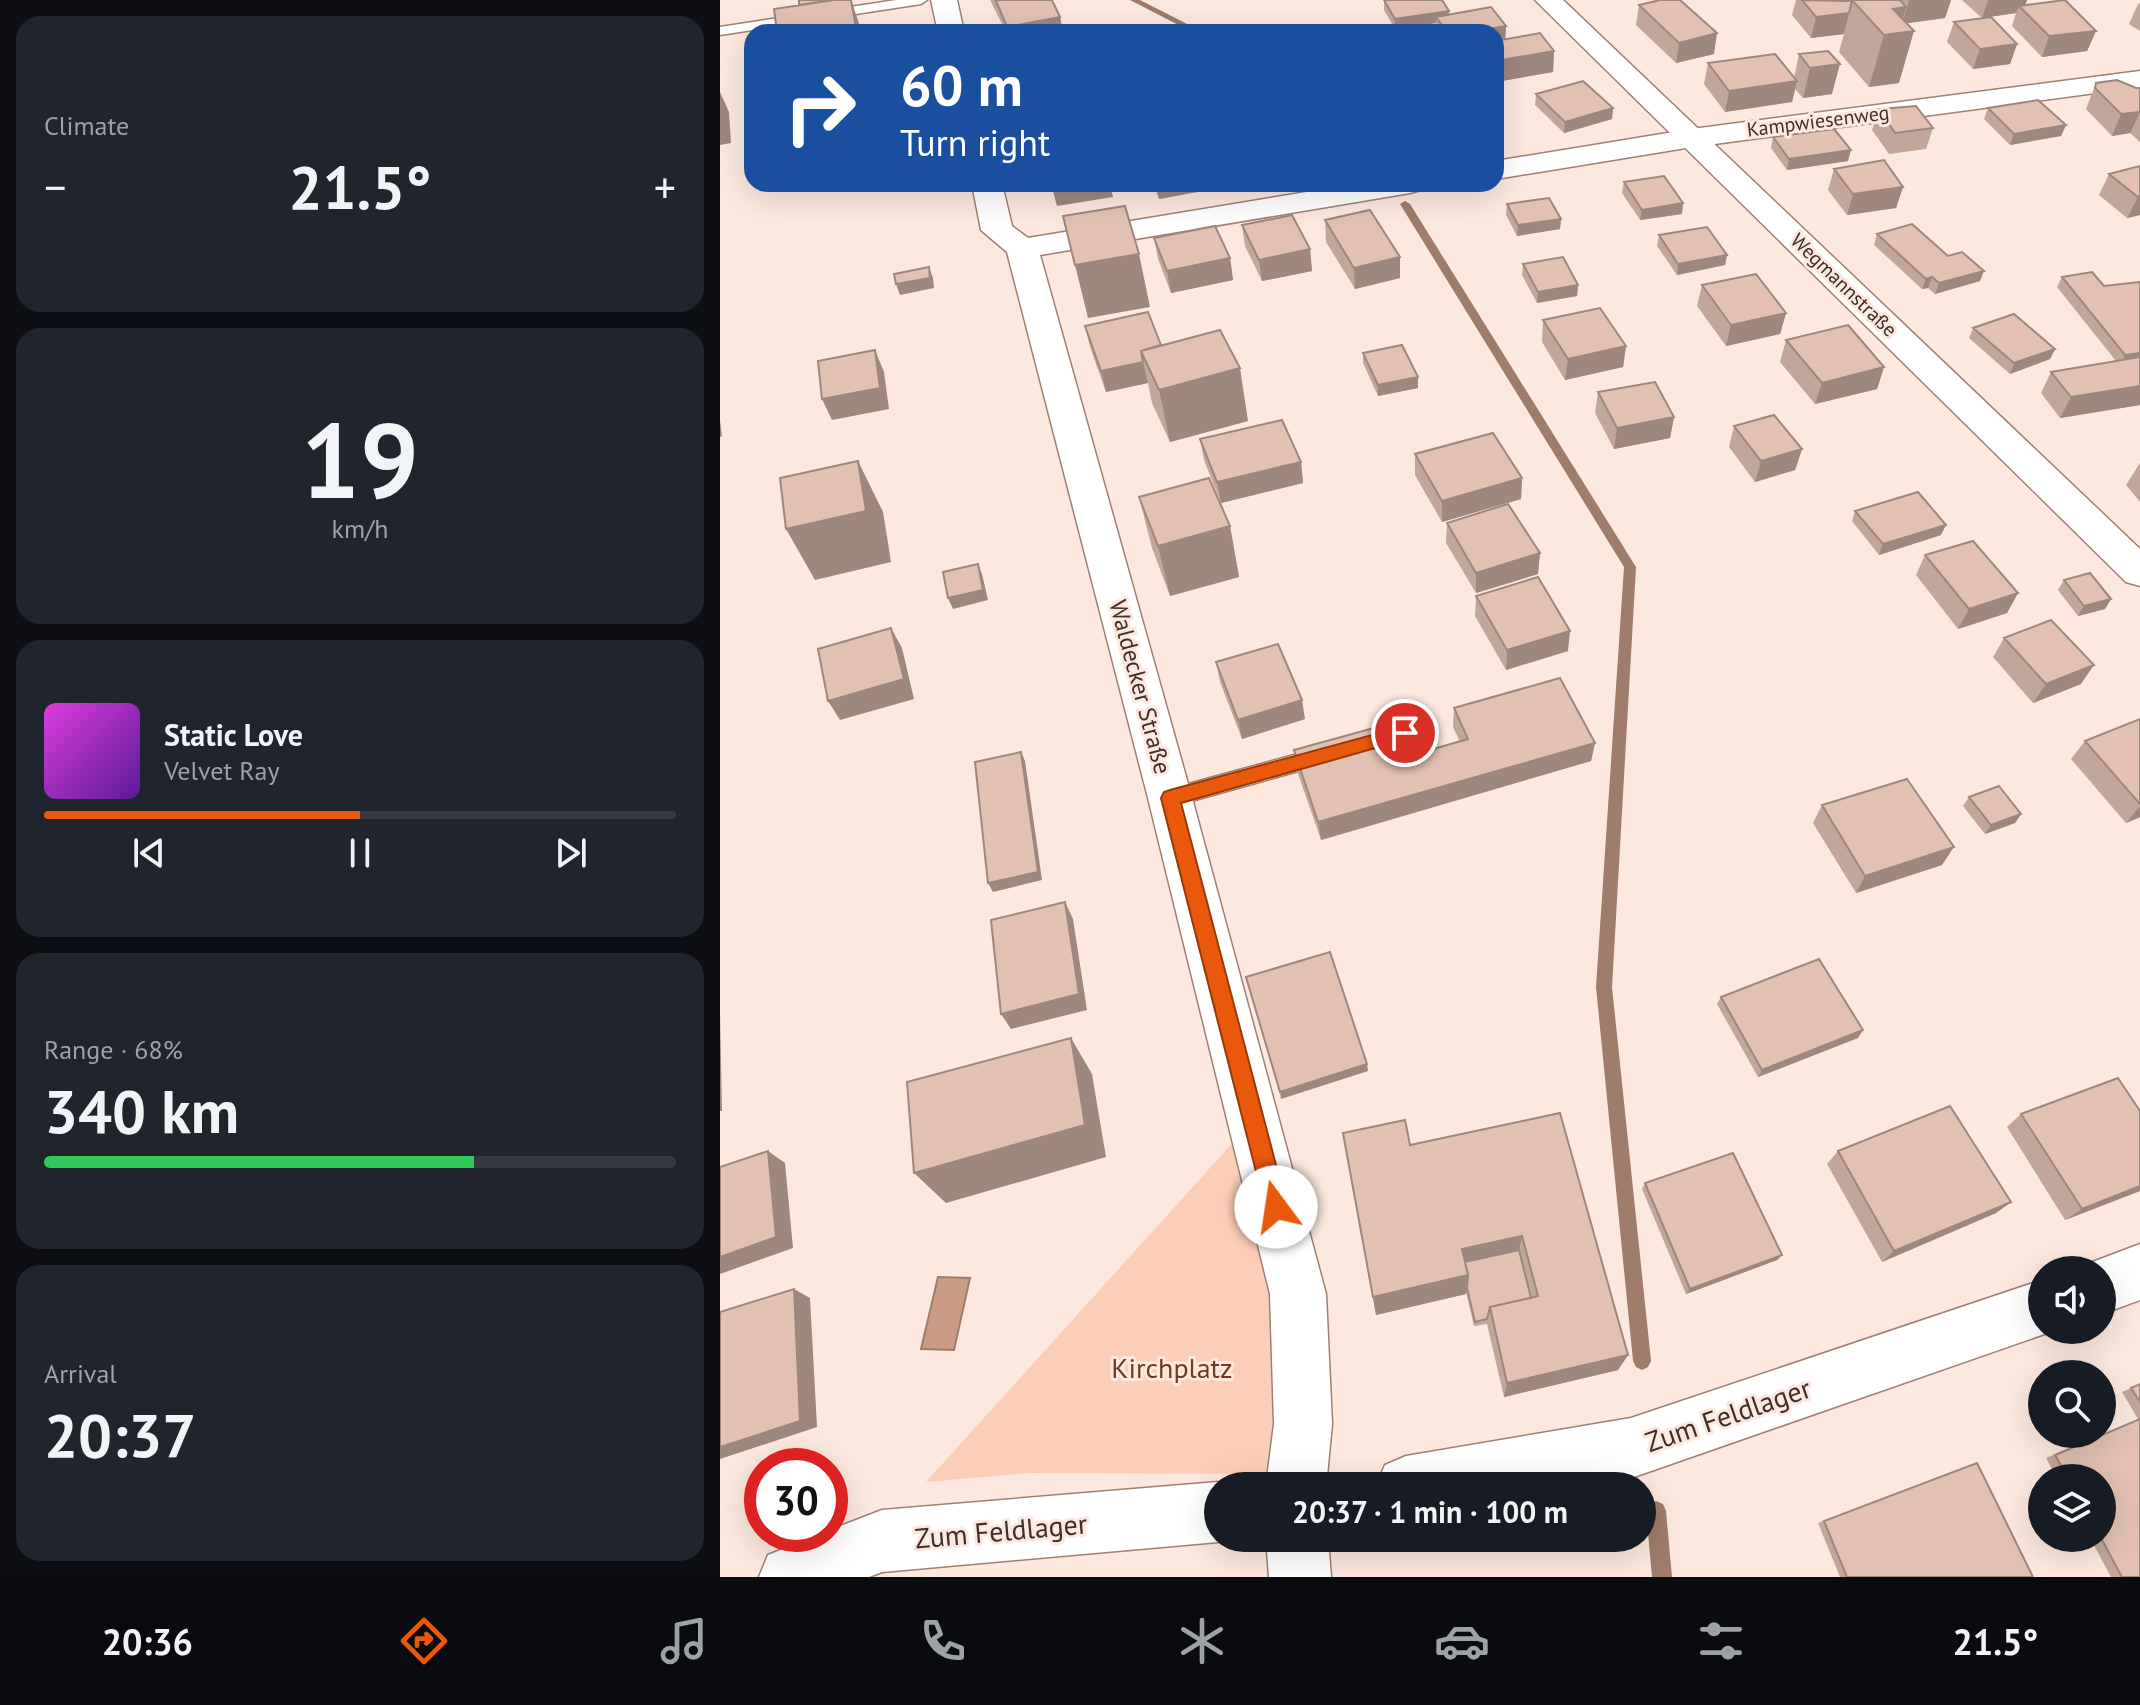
<!DOCTYPE html>
<html lang="en">
<head>
<meta charset="utf-8">
<style>
  :root { --surface:#171b24; --page:#20242c; --text:#f1f3f6; --muted:#9ea1a6; --line:#363941; --accent:#ea580c }
  body { margin:0; font-family:"PT Sans",sans-serif; background:var(--page); color:var(--text); height:100vh; display:flex; flex-direction:column; font-size:30px; white-space:nowrap }
  * { box-sizing:border-box; margin:0 }
  p { font-size:26px; color:var(--muted) }
  .icon { flex:none; width:44px; height:44px; fill:none; stroke:currentColor; stroke-width:2; stroke-linecap:round; stroke-linejoin:round }
  .map { position:relative; flex:1; overflow:hidden }
  .sheet { display:flex; flex-direction:column; gap:16px; padding:16px; background:#0d0f14; width:720px }
  .sheet>* { flex:none }
  .guide { position:absolute; left:24px; top:24px; width:760px; height:168px; border-radius:24px; box-shadow:0 8px 32px #0002; background:#1a4fa0; color:#fff; overflow:hidden }
  .controls { position:absolute; left:1308px; top:1256px; display:grid; gap:16px }
  .controls a { display:grid; place-items:center; width:88px; height:88px; border-radius:50%; background:var(--surface); box-shadow:0 8px 32px #0002; font-size:40px }
  .speed { position:absolute; left:24px; top:1448px; display:flex; gap:16px; font-size:40px; font-weight:700; text-align:center }
  .speed>* { display:grid; place-content:center; width:104px; height:104px; border-radius:50%; background:var(--surface); box-shadow:0 8px 32px #0002; line-height:1 }
  .speed .limit { border:12px solid #d22; background:#fff; color:#111 }
  .pin { position:absolute; display:grid; place-items:center; width:68px; height:68px; color:#fff; margin:-34px; border:4px solid #fff; border-radius:50%; box-shadow:0 2px 8px #0007 }
  .me { position:absolute; width:88px; margin:-44px; rotate:346deg; stroke-linejoin:round; filter:drop-shadow(0 0 6px #0008) }
  .turn { display:flex; align-items:center; gap:28px; height:168px; padding:0 24px; font-size:36px }
  .turn .icon { width:104px; height:104px; stroke-width:2.5 }
  .turn b { display:block; font-size:56px; line-height:68px }
  .big { font-size:60px; font-weight:700; line-height:1.1 }
  .sheet .tile { flex:1; display:flex; flex-direction:column; justify-content:center; gap:12px; min-width:0; padding:0 28px; border-radius:24px; background:var(--page) }
  .sheet .dial { align-items:center; gap:0 }
  .dial b { font-size:104px; line-height:1 }
  .song { display:flex; align-items:center; gap:24px }
  .cover { width:96px; height:96px; border-radius:12px; background:linear-gradient(135deg,hsl(300 70% 55%),hsl(270 70% 35%)) }
  .played { height:8px; border-radius:4px; background:linear-gradient(90deg,var(--accent) 50%,var(--line) 50%) }
  .keys { display:flex; justify-content:space-around; direction:ltr }
  .heat { display:flex; justify-content:space-between; align-items:center; font-size:44px; direction:ltr }
  .charge { height:12px; border-radius:6px; background:linear-gradient(90deg,#34c759 68%,var(--line) 0) }
  .trip { position:absolute; left:484px; top:1472px; width:452px; height:80px; border-radius:40px; background:var(--surface); box-shadow:0 8px 32px #0002; font-weight:700; line-height:80px; text-align:center }
  .menu { display:flex; height:128px; justify-content:space-around; align-items:center; background:#090b0e; color:var(--muted) }
  .menu .icon { width:56px; height:56px }
  .menu .on { color:var(--accent) }
  .menu b { font-size:36px; color:var(--text) }
  main { display:flex; flex:1; min-height:0 }
  .map>svg:first-child { display:block }
  .green { fill:#fdceb7 }
  .water { fill:#ca9c86; stroke:#a07c6a; stroke-width:2 }
  .lines { fill:none; stroke-linecap:round; stroke-linejoin:round }
  .stream { fill:#a07c6a; fill-rule:evenodd }
  .service-casing { stroke:#9f8173; stroke-width:3 }
  .minor-casing { stroke:#9f8173; stroke-width:3 }
  .tertiary-casing { stroke:#9f8173; stroke-width:3 }
  .service { fill:#fff; fill-rule:evenodd }
  .minor { fill:#fff; fill-rule:evenodd }
  .tertiary { fill:#fff; fill-rule:evenodd }
  .wall { fill:#c2a699 }
  .shaded-wall { fill:#9e877d }
  .building { fill:#e2c1b2; stroke:#9e877d; stroke-width:2 }
  .route { fill:#ea580c; stroke:#983908; stroke-width:2 }
  .labels { text-anchor:middle; stroke-width:6; stroke-linejoin:round; paint-order:stroke }
  .far-street-label { font-size:20px; fill:#3d302a; stroke:#fce8de }
  .street-label { font-size:24px; fill:#3d302a; stroke:#fce8de }
  .near-park-label { font-size:28px; fill:#753a1b; stroke:#fce8de }
  .near-street-label { font-size:28px; fill:#3d302a; stroke:#fce8de }
</style>
</head>
<body>
<main>
<section class="sheet">
<div class="tile"><p>Climate</p>
<div class="heat"><a>−</a><b class="big">21.5°</b><a>+</a></div>
</div>
<div class="tile dial"><b>19</b><p>km/h</p></div>
<div class="tile">
<div class="song"><i class="cover"></i><div><b>Static Love</b><p>Velvet Ray</p></div></div>
<div class="played"></div>
<div class="keys"><svg class="icon" aria-label="previous" viewBox="0 0 24 24"><path d="M18 5L8 12l10 7zM5 5v14"/></svg><svg class="icon" aria-label="pause" viewBox="0 0 24 24"><path d="M8 5v14M16 5v14"/></svg><svg class="icon" aria-label="next" viewBox="0 0 24 24"><path d="M6 5l10 7-10 7zM19 5v14"/></svg></div>
</div>
<div class="tile"><p>Range · 68%</p><b class="big">340 km</b><div class="charge"></div></div>
<div class="tile"><p>Arrival</p><b class="big">20:37</b></div>
</section>
<div class="map">
<svg width="1420" height="1577" viewBox="0 0 1420 1577">
  <rect width="100%" height="100%" fill="#fce8de"/>
  <path class="green" d="M517,1138L559,1345L548,1474L311,1473L206,1482Z"/>
  <path class="water" d="M218,1277L250,1278L234,1350L201,1349Z"/>
  <g class="lines">
    <path class="stream" d="M410,0H420L483,32H472Z
      M685,201L690,204L916,567L892,987L931,1361L928,1367L922,1370L916,1367L913,1361L876,987L904,567L680,204Z
      M936,1501L943,1504L946,1511L952,1577H932L926,1511L929,1504Z"/>
    <defs>
      <path id="service" d="M176,0H207L201,4L0,35V27Z
        M603,747L611,750L614,756L611,762L450,807L442,805L439,798L442,791L450,789Z"/>
      <path id="minor" d="M211,0H237L244,32H218Z
        M1420,71V87L972,147L776,179V161L972,129Z
        M252,184H282L292,226L308,238L635,184H705L701,190L690,193L320,255L472,798L606,1294L612,1424L606,1486H546L554,1424L550,1294L428,798L287,252L261,230Z
        M546,1538H608L611,1577H549Z"/>
      <path id="tertiary" d="M815,0H843L1420,549V586L1406,582Z
        M1420,1244V1300L1382,1314V1270H1361L1362,1266Z
        M1322,1280V1330H1336L911,1478L862,1486H656L665,1465L686,1456L911,1418Z
        M498,1482L509,1486H498V1538H509L498,1542L162,1572L149,1577H39L48,1555L101,1534H110V1530L162,1510Z"/>
    </defs>
    <use href="#service" class="service-casing"/>
    <use href="#minor" class="minor-casing"/>
    <use href="#tertiary" class="tertiary-casing"/>
    <use href="#service" class="service"/>
    <use href="#minor" class="minor"/>
    <use href="#tertiary" class="tertiary"/>
  </g>
  <path class="wall" d="M270,0H332L340,17L343,32H284L282,24Z
    M664,0H722L729,11V15L771,7L786,26L785,39L820,33L834,51L833,72L776,82V32H716V23L675,29L664,10Z
    M1076,0H1231L1225,18L1187,23L1179,83L1149,87L1119,52L1124,34L1091,38L1072,15Z
    M1242,0H1307L1305,5L1376,31L1367,51L1322,57L1292,26L1296,13L1262,18Z
    M1420,3V31L1409,24L1418,4Z
    M919,5L994,54L956,63L916,25Z
    M1234,22L1297,44L1290,64L1253,69L1227,42Z
    M1079,54L1112,94L1083,98L1075,89L1072,102L1005,112L984,84L988,63L1074,78Z
    M1376,83L1420,88V142L1410,133L1392,136L1366,109Z
    M816,94L893,108L892,119L844,133L815,105Z
    M1268,108L1346,125L1341,136L1290,145L1264,119Z
    M1159,109L1213,128L1206,149L1169,154L1152,130Z
    M1053,137L1128,161L1067,170L1051,148Z
    M1420,166V215L1407,218L1379,195L1389,174Z
    M1114,169L1183,187L1176,208L1127,215L1108,190Z
    M904,182L963,203L962,214L920,220L902,193Z
    M433,184H499V188L439,199Z
    M787,204L841,219L840,229L797,236L786,215Z
    M605,220L680,257V278L635,289L606,242Z
    M522,225L590,249L592,271L542,281L525,246Z
    M1157,234L1228,256L1260,281L1215,294L1208,288L1202,289L1154,245Z
    M939,235L1007,255L1005,265L957,275L937,246Z
    M434,238L510,258L513,280L451,293L438,259Z
    M803,264L858,285L857,296L817,303L802,275Z
    M1342,277L1384,286L1419,282L1420,405L1340,418L1321,393L1331,372L1396,361L1337,287Z
    M982,285L1066,313L1060,334L1006,346L977,306Z
    M823,320L906,346L903,367L845,380L822,342Z
    M365,326L441,345L528,421L450,442L432,403L428,383L386,392L370,347Z
    M1253,328L1335,349L1330,359L1290,374L1249,338Z
    M1066,340L1164,367L1157,389L1095,404L1060,362Z
    M643,353L698,388L658,396L643,363Z
    M878,392L954,417L950,438L894,449L875,413Z
    M1014,426L1082,449L1075,470L1035,482L1009,447Z
    M480,439L581,462L583,483L501,503L484,460Z
    M695,454L802,478L801,499L722,522L695,475Z
    M1420,463V502L1406,485Z
    M419,497L510,526L519,577L450,596L432,548Z
    M1135,511L1221,535L1159,555L1132,521Z
    M727,523L820,553L818,574L756,593L726,543Z
    M1205,555L1298,593L1287,613L1238,629L1196,575Z
    M1344,580L1391,599L1385,609L1358,616L1338,590Z
    M756,596L848,651L786,670L755,616Z
    M1284,638L1361,684L1313,703L1273,657Z
    M496,662L585,719L522,739L500,682Z
    M734,708L875,743L871,761L601,840L576,768L574,750L696,754L740,742L733,727Z
    M1420,719V817L1406,823L1351,759L1365,741Z
    M1249,797L1301,814L1295,823L1265,834L1243,806Z
    M1102,805L1222,865L1136,893L1093,823Z
    M1001,997L1138,1038L1038,1077L997,1004Z
    M840,1113L908,1355L898,1370L784,1397L767,1324L754,1326L746,1292V1294L656,1315L623,1133L690,1145Z
    M1301,1114L1420,1191L1345,1220L1287,1127Z
    M1118,1151L1291,1202L1276,1213L1162,1262L1107,1164Z
    M925,1183L1062,1255L1057,1260L966,1294L922,1189Z
    M1420,1384V1577H1391L1370,1538H1382V1478H1337L1326,1458L1418,1419L1402,1392Z
    M1257,1463L1313,1577H1120L1098,1523Z"/>
  <path class="shaded-wall" d="M131,0L142,32H82Z
    M1189,0H1231L1225,18L1182,24Z
    M1268,0H1307L1303,10L1299,6L1296,13L1262,18Z
    M1186,7L1179,33L1194,31L1179,83L1149,87L1164,35L1173,9Z
    M729,11L728,21L716,17V23L675,29V19Z
    M1129,13L1124,34L1091,38L1096,17Z
    M340,17L343,32H288L287,27Z
    M786,26L785,46L776,48V32H749Z
    M1376,31L1367,51L1322,57L1329,36Z
    M997,33L994,54L956,63L959,43Z
    M1297,44L1290,64L1253,69L1260,49Z
    M834,51L833,72L776,82V61Z
    M1120,64L1112,94L1083,98L1090,68Z
    M1077,81L1072,102L1005,112L1009,91Z
    M0,92L9,112L11,143L0,145Z
    M893,108L892,119L844,133L845,122Z
    M1420,112L1410,133L1392,136L1401,114Z
    M1346,125L1341,136L1290,145L1294,134Z
    M1131,150L1128,161L1067,170L1069,159Z
    M331,184H390L393,197L337,206Z
    M436,184H499V188L439,199Z
    M1183,187L1176,208L1127,215L1133,194Z
    M1420,196V215L1407,218L1418,197Z
    M963,203L962,214L920,220L922,210Z
    M841,219L840,229L797,236L798,225Z
    M590,249L592,271L542,281L539,260Z
    M419,254L430,307L368,318L355,265Z
    M1007,255L1005,265L957,275L958,264Z
    M680,257V278L635,289L634,268Z
    M510,258L513,280L451,293L447,271Z
    M209,267L213,278L214,288L180,295L176,284Z
    M1264,271L1260,281L1215,294L1219,283Z
    M1212,277L1208,288L1202,289L1206,279Z
    M858,285L857,296L817,303L818,292Z
    M1066,313L1060,334L1006,346L1011,325Z
    M906,346L903,367L845,380L848,359Z
    M1335,349L1330,359L1290,374L1294,363Z
    M155,350L164,372L169,409L112,420L102,399Z
    M1420,353V363L1400,366L1405,355Z
    M423,362L428,383L386,392L381,371Z
    M1164,367L1157,389L1095,404L1102,383Z
    M520,368L528,421L450,442L439,390Z
    M698,377V388L658,396V385Z
    M1420,386V405L1340,418L1351,397Z
    M954,417L950,438L894,449L897,428Z
    M0,420L2,436L0,437Z
    M1082,449L1075,470L1035,482L1041,461Z
    M138,461L163,512L171,562L95,580L66,529Z
    M581,462L583,483L501,503L497,482Z
    M802,478L801,499L722,522V501Z
    M1226,525L1221,535L1159,555L1163,544Z
    M510,526L519,577L450,596L438,546Z
    M820,553L818,574L756,593V573Z
    M258,564L262,574L268,600L233,609L228,598Z
    M1298,593L1287,613L1238,629L1249,609Z
    M1391,599L1385,609L1358,616L1364,606Z
    M171,628L182,648L194,699L120,720L108,701Z
    M850,631L848,651L786,670L787,650Z
    M1374,665L1361,684L1313,703L1326,684Z
    M582,700L585,719L522,739L518,720Z
    M875,743L871,761L601,840L598,822Z
    M301,752L305,761L322,880L273,892L268,883Z
    M1420,806V817L1406,823Z
    M1301,814L1295,823L1265,834L1271,825Z
    M1234,847L1222,865L1136,893L1145,876Z
    M345,902L353,919L367,1010L291,1029L281,1014Z
    M0,1012L2,1111H0Z
    M1143,1030L1138,1038L1038,1077L1042,1070Z
    M351,1038L372,1074L386,1157L226,1203L194,1173Z
    M647,1064L648,1071L561,1099L560,1092Z
    M48,1151L65,1163L73,1248L0,1274V1257Z
    M1420,1186V1191L1345,1220L1362,1209Z
    M1291,1202L1276,1213L1162,1262L1174,1251Z
    M802,1236L798,1255L742,1268V1249Z
    M1062,1255L1057,1260L966,1294L970,1289Z
    M748,1275L746,1294L656,1315L653,1297Z
    M74,1289L90,1298L97,1427L0,1459V1447Z
    M908,1355L898,1370L784,1397L787,1383Z"/>
  <path class="building" d="M79,0H114L79,5Z
    M114,0H131L136,28L113,32H57L54,9Z
    M280,0H332L340,17L287,27L276,1Z
    M664,0H722L729,11L675,19Z
    M940,0H960L997,33L959,43L919,5Z
    M1082,0L1127,1L1134,0H1132L1129,13L1096,17Z
    M1132,0H1180L1186,7L1173,9L1194,31L1164,35Z
    M1345,0L1376,31L1329,36L1299,6Z
    M771,7L786,26L749,32H727L716,17Z
    M1271,17L1297,44L1260,49L1234,22Z
    M820,33L834,51L776,61V41Z
    M1108,51L1120,64L1090,68L1079,54Z
    M1055,54L1077,81L1009,91L988,63Z
    M1397,80L1416,88H1420V112L1401,114L1375,88L1376,83Z
    M863,81L893,108L845,122L816,94Z
    M1318,100L1346,125L1294,134L1268,108Z
    M1196,106L1213,128L1175,133L1159,109Z
    M1114,129L1131,150L1069,159L1053,137Z
    M1164,160L1183,187L1133,194L1114,169Z
    M1420,166V196L1418,197L1389,174Z
    M944,176L963,203L922,210L904,182Z
    M829,198L841,219L798,225L787,204Z
    M405,206L419,254L355,265L343,216Z
    M650,210L680,257L634,268L605,220Z
    M572,215L590,249L539,260L522,225Z
    M1192,224L1228,256L1242,252L1264,271L1219,283L1212,277L1206,279L1157,234Z
    M495,226L510,258L447,271L434,238Z
    M987,227L1007,255L958,264L939,235Z
    M843,257L858,285L818,292L803,264Z
    M209,267L210,278L176,284L174,274Z
    M1372,272L1384,286L1420,282V353L1405,355L1342,277Z
    M1036,274L1066,313L1011,325L982,285Z
    M880,308L906,346L848,359L823,320Z
    M428,312L441,345L421,351L423,362L381,371L365,326Z
    M1294,314L1335,349L1294,363L1253,328Z
    M1128,325L1164,367L1102,383L1066,340Z
    M500,330L520,368L439,390L421,351Z
    M682,345L698,377L658,385L643,353Z
    M155,350L160,388L102,399L98,361Z
    M1420,357V386L1351,397L1331,372Z
    M935,382L954,417L897,428L878,392Z
    M1054,415L1082,449L1041,461L1014,426Z
    M562,420L581,462L497,482L480,439Z
    M773,433L802,478L722,501L695,454Z
    M138,461L146,511L66,529L60,478Z
    M489,478L510,526L438,546L419,497Z
    M1198,492L1226,525L1163,544L1135,511Z
    M788,504L820,553L756,573L727,523Z
    M1253,541L1298,593L1249,609L1205,555Z
    M258,564L263,590L228,598L223,572Z
    M1370,573L1391,599L1364,606L1344,580Z
    M818,577L850,631L787,650L756,596Z
    M1331,620L1374,665L1326,684L1284,638Z
    M171,628L184,679L108,701L98,649Z
    M558,644L582,700L518,720L496,662Z
    M840,678L875,743L598,822L574,750L683,720L696,754L748,739L734,708Z
    M1420,719V804L1365,741Z
    M301,752L318,872L268,883L255,762Z
    M1187,779L1234,847L1145,876L1102,805Z
    M1279,786L1301,814L1271,825L1249,797Z
    M345,902L359,994L281,1014L271,920Z
    M610,952L647,1064L560,1092L526,977Z
    M1099,959L1143,1030L1042,1070L1001,997Z
    M351,1038L365,1125L194,1173L187,1082Z
    M1398,1078L1420,1111V1186L1362,1209L1301,1114Z
    M1230,1106L1291,1202L1174,1251L1118,1151Z
    M840,1113L908,1355L787,1383L770,1307L818,1296L802,1236L742,1249L748,1275L653,1297L623,1133L685,1120L690,1145Z
    M48,1151L56,1237L0,1257V1167Z
    M1013,1153L1062,1255L970,1289L925,1183Z
    M799,1250L811,1298L770,1307L767,1319L755,1322L747,1288L748,1275L745,1262Z
    M74,1289L80,1421L0,1447V1312Z
    M1420,1384V1402L1411,1388Z
    M1420,1419V1577H1402L1381,1538H1382V1478H1348L1335,1455Z
    M1257,1463L1313,1577H1127L1104,1521Z"/>
  <path class="route" d="M685,726L694,733L691,738L461,803L567,1207L563,1215L556,1218L548,1215L545,1207L441,798L444,792L450,790Z"/>
  <g class="labels">
    <g class="far-street-label">
      <text transform="translate(1098 121) rotate(-7)" y="7">Kampwiesenweg</text>
      <text transform="translate(1124 285) rotate(44)" y="7">Wegmannstraße</text>
    </g>
    <g class="street-label">
      <text transform="translate(420 687) rotate(75)" y="8">Waldecker Straße</text>
    </g>
    <g class="near-park-label">
      <text x="452" y="1378">Kirchplatz</text>
    </g>
    <g class="near-street-label">
      <text transform="translate(1008 1415) rotate(-19)" y="10">Zum Feldlager</text>
      <text transform="translate(281 1531) rotate(-5)" y="10">Zum Feldlager</text>
    </g>
  </g>
</svg>
<div class="controls">
<a><svg class="icon" aria-label="sound" viewBox="0 0 24 24"><path d="M4 9h4l5-4v14l-5-4H4zM17 9q2 3 0 6"/></svg></a>
<a><svg class="icon" aria-label="search" viewBox="0 0 24 24"><circle cx="10" cy="10" r="6"/><path d="M15 15l6 6"/></svg></a>
<a><svg class="icon" aria-label="layers" viewBox="0 0 24 24"><path d="M12 4l9 5-9 5-9-5zM3 14l9 5 9-5"/></svg></a>
</div>
<div class="speed"><div class="limit">30</div></div>
<div class="pin" style="left:685px;top:733px;background:#d93025"><svg class="icon" aria-label="arrive" viewBox="0 0 24 24"><path d="M6 21V4h12l-3 4 3 4H6"/></svg></div>
<svg class="me" style="left:556px;top:1207px" viewBox="-20 -20 40 40"><circle r="19" fill="#fff"/><path d="M0-13L10 11 0 6-10 11z" fill="#ea580c"/></svg>
<div class="trip">20:37 · 1 min · 100 m</div>
<div class="guide">
<div class="turn"><svg class="icon" aria-label="right" viewBox="0 0 24 24"><path d="M7 20v-9h11M14 6l5 5-5 5"/></svg><div><b>60 m</b>Turn right</div></div>
</div>
</div>
</main>
<nav class="menu">
<b>20:36</b>
<svg class="icon on" aria-label="directions" viewBox="0 0 24 24"><path d="M12 3l9 9-9 9-9-9zM9 14v-3h6M13 9l2 2-2 2"/></svg>
<svg class="icon" aria-label="music" viewBox="0 0 24 24"><path d="M9 18V5l10-2v13"/><circle cx="6" cy="18" r="3"/><circle cx="16" cy="16" r="3"/></svg>
<svg class="icon" aria-label="phone" viewBox="0 0 24 24"><path d="M5 4h4l2 5-3 2q2 4 5 5l2-3 5 2v4C11 20 4 13 5 4z"/></svg>
<svg class="icon" aria-label="climate" viewBox="0 0 24 24"><path d="M12 3v18M4 7l16 10M4 17L20 7"/></svg>
<svg class="icon" aria-label="car" viewBox="0 0 24 24"><path d="M5 17H2v-5l4-1 3-4h7l3 4 3 1v5h-3M9 17h6M6 11h13"/><circle cx="7" cy="17" r="2"/><circle cx="17" cy="17" r="2"/></svg>
<svg class="icon" aria-label="filters" viewBox="0 0 24 24"><path d="M4 7h16M4 17h16"/><circle cx="9" cy="7" r="2"/><circle cx="15" cy="17" r="2"/></svg>
<b>21.5°</b>
</nav>
</body>
</html>
